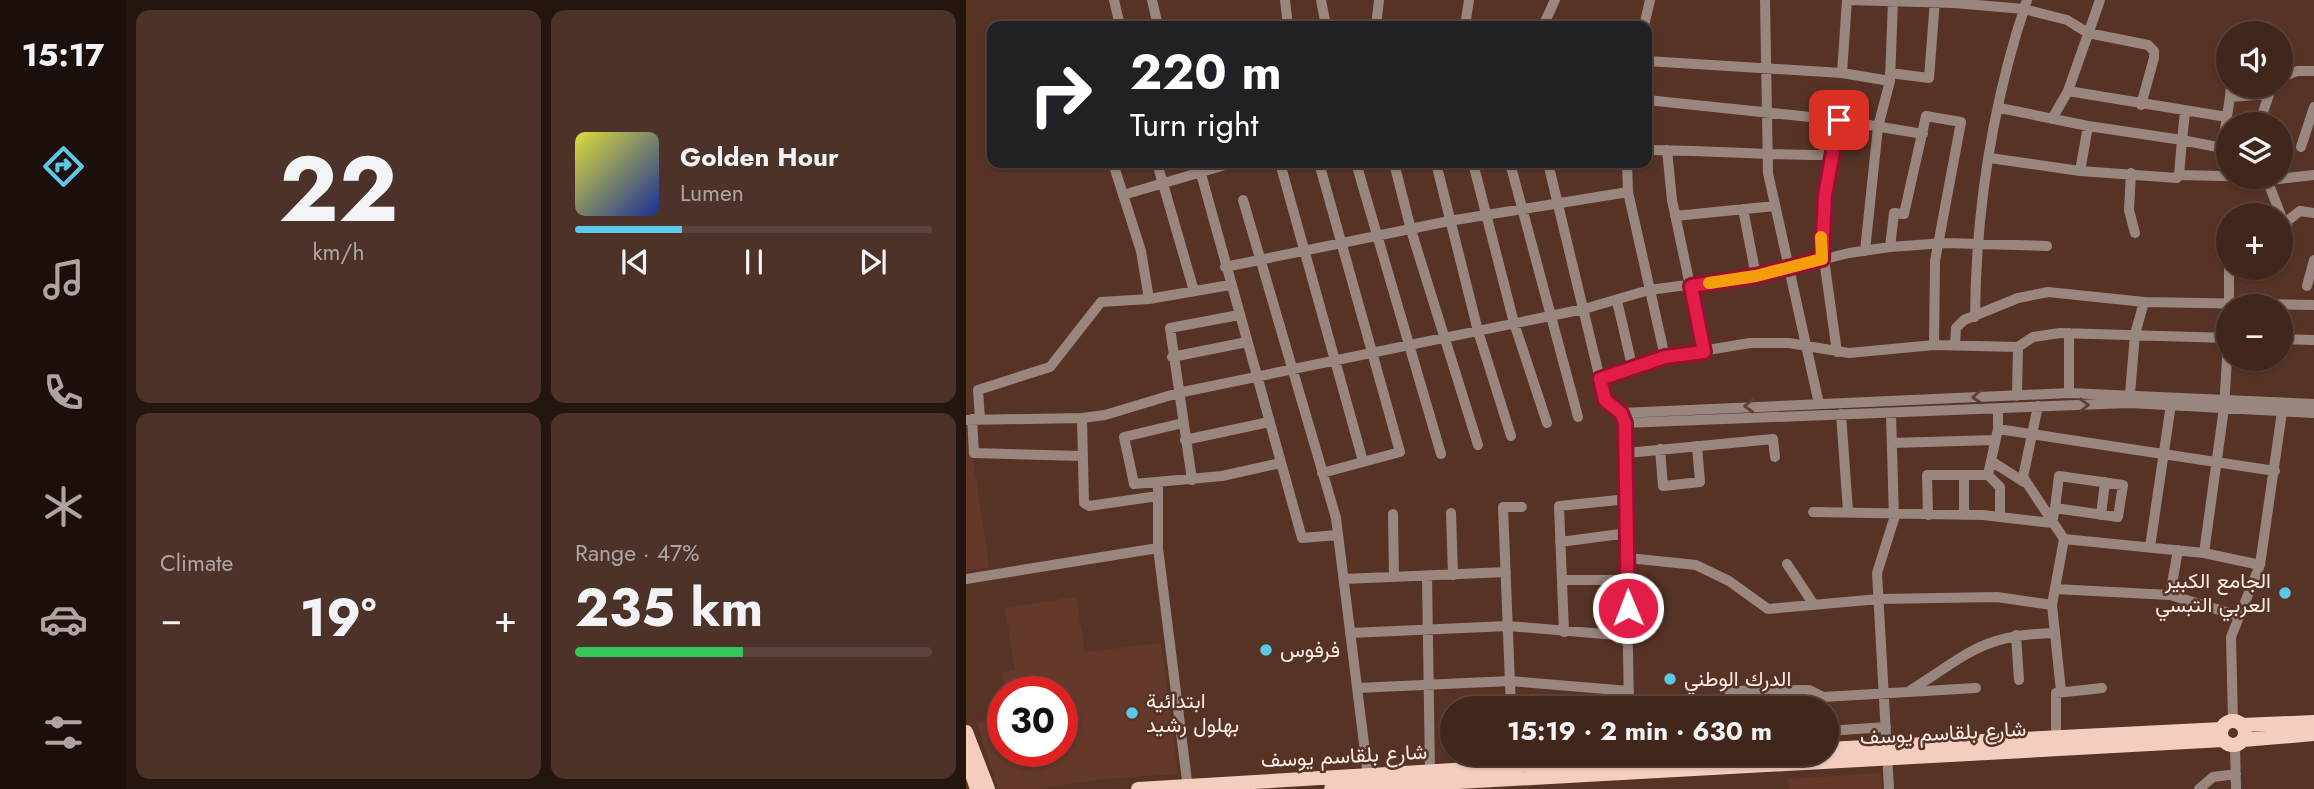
<!DOCTYPE html>
<html lang="en">
<head>
<meta charset="utf-8">
<style>
  :root { --surface:#41261c; --page:#4c3229; --text:#f1f3f6; --muted:#aea5a3; --line:#5a433b; --accent:#5bc8e7 }
  body { margin:0; font-family:Jost,Vazirmatn,sans-serif; background:var(--page); color:var(--text); height:100vh; display:flex; flex-direction:column; font-size:26px; white-space:nowrap }
  * { box-sizing:border-box; margin:0 }
  p { font-size:23px; color:var(--muted) }
  .icon { flex:none; width:38px; height:38px; fill:none; stroke:currentColor; stroke-width:2; stroke-linecap:round; stroke-linejoin:round }
  .map { position:relative; flex:1; overflow:hidden }
  .details { display:flex; flex-direction:column; gap:10px; padding:10px; background:#24150f; width:840px }
  .details>* { flex:none }
  .top-card { position:absolute; left:21px; top:21px; width:665px; height:147px; border-radius:14px; box-shadow:0 2px 5px #0004,0 0 0 2px var(--line); background:#202124; color:#fff; overflow:hidden }
  .tools { position:absolute; left:1250px; top:21px; display:grid; gap:14px }
  .tools a { display:grid; place-items:center; width:77px; height:77px; border-radius:50%; background:var(--surface); box-shadow:0 2px 5px #0004,0 0 0 2px var(--line); font-size:35px }
  .speed { position:absolute; left:21px; top:676px; display:flex; gap:14px; font-size:35px; font-weight:700; text-align:center }
  .speed>* { display:grid; place-content:center; width:91px; height:91px; border-radius:50%; background:var(--surface); box-shadow:0 2px 5px #0004,0 0 0 2px var(--line); line-height:1 }
  .speed .limit { border:10px solid #d22; background:#fff; color:#111 }
  .pin { position:absolute; display:grid; place-items:center; width:60px; height:60px; color:#fff; margin:-30px; border-radius:14px; box-shadow:0 4px 10px #0006 }
  .me { position:absolute; width:77px; margin:-38px; rotate:359deg; stroke-linejoin:round; filter:drop-shadow(0 0 5px #0008) }
  .turn { display:flex; align-items:center; gap:24px; height:147px; padding:0 28px; font-size:32px }
  .turn .icon { width:91px; height:91px; stroke-width:2.5 }
  .turn b { display:block; font-size:49px; line-height:60px }
  .big { font-size:52px; font-weight:700; line-height:1.1 }
  .details .tile { flex:1; display:flex; flex-direction:column; justify-content:center; gap:10px; min-width:0; padding:0 24px; border-radius:14px; background:var(--page) }
  .details .dial { align-items:center; gap:0 }
  .dial b { font-size:91px; line-height:1 }
  .song { display:flex; align-items:center; gap:21px }
  .cover { width:84px; height:84px; border-radius:10px; background:linear-gradient(135deg,hsl(60 70% 55%),hsl(230 70% 35%)) }
  .played { height:7px; border-radius:4px; background:linear-gradient(90deg,var(--accent) 30%,var(--line) 30%) }
  .keys { display:flex; justify-content:space-around; direction:ltr }
  .heat { display:flex; justify-content:space-between; align-items:center; font-size:38px; direction:ltr }
  .charge { height:10px; border-radius:5px; background:linear-gradient(90deg,#34c759 47%,var(--line) 0) }
  .details .tiles { flex:1; display:grid; gap:10px; grid-template-columns:repeat(2,1fr) }
  .trip { position:absolute; left:474px; top:696px; width:399px; height:70px; border-radius:35px; background:var(--surface); box-shadow:0 2px 5px #0004,0 0 0 2px var(--line); font-weight:700; line-height:70px; text-align:center }
  main { display:flex; flex:1; min-height:0 }
  .dock { display:flex; flex-direction:column; width:126px; justify-content:space-around; align-items:center; background:#1a0f0b; color:var(--muted) }
  .dock .icon { width:49px; height:49px }
  .dock .on { color:var(--accent) }
  .dock b { font-size:32px; color:var(--text) }
  .map>svg:first-child { display:block }
  .built { fill:#65392a }
  .lines { fill:none; stroke-linecap:round; stroke-linejoin:round }
  .minor { stroke:#99867f; stroke-width:10 }
  .major { stroke:#f4cdbf; stroke-width:14 }
  .oneway { stroke:#613f33 }
  .route-casing { stroke:#92132f; stroke-width:18 }
  .route { stroke:#e11d48; stroke-width:12 }
  .slow { stroke:#f59e0b; stroke-width:12 }
  .poi-dot { fill:#5bc8e7; stroke:#573326; stroke-width:2.5 }
  .labels { text-anchor:middle; stroke-width:5; stroke-linejoin:round; paint-order:stroke }
  .poi-label { font-size:21px; fill:#fcede8; stroke:#573326; text-anchor:start }
  .street-label { font-size:21px; fill:#fcede8; stroke:#573326 }
</style>
</head>
<body>
<main>
<nav class="dock">
<b>15:17</b>
<svg class="icon on" aria-label="directions" viewBox="0 0 24 24"><path d="M12 3l9 9-9 9-9-9zM9 14v-3h6M13 9l2 2-2 2"/></svg>
<svg class="icon" aria-label="music" viewBox="0 0 24 24"><path d="M9 18V5l10-2v13"/><circle cx="6" cy="18" r="3"/><circle cx="16" cy="16" r="3"/></svg>
<svg class="icon" aria-label="phone" viewBox="0 0 24 24"><path d="M5 4h4l2 5-3 2q2 4 5 5l2-3 5 2v4C11 20 4 13 5 4z"/></svg>
<svg class="icon" aria-label="climate" viewBox="0 0 24 24"><path d="M12 3v18M4 7l16 10M4 17L20 7"/></svg>
<svg class="icon" aria-label="car" viewBox="0 0 24 24"><path d="M5 17H2v-5l4-1 3-4h7l3 4 3 1v5h-3M9 17h6M6 11h13"/><circle cx="7" cy="17" r="2"/><circle cx="17" cy="17" r="2"/></svg>
<svg class="icon" aria-label="filters" viewBox="0 0 24 24"><path d="M4 7h16M4 17h16"/><circle cx="9" cy="7" r="2"/><circle cx="15" cy="17" r="2"/></svg>
</nav>
<section class="details">
<div class="tiles">
<div class="tile dial"><b>22</b><p>km/h</p></div>
<div class="tile">
<div class="song"><i class="cover"></i><div><b>Golden Hour</b><p>Lumen</p></div></div>
<div class="played"></div>
<div class="keys"><svg class="icon" aria-label="previous" viewBox="0 0 24 24"><path d="M18 5L8 12l10 7zM5 5v14"/></svg><svg class="icon" aria-label="pause" viewBox="0 0 24 24"><path d="M8 5v14M16 5v14"/></svg><svg class="icon" aria-label="next" viewBox="0 0 24 24"><path d="M6 5l10 7-10 7zM19 5v14"/></svg></div>
</div>
<div class="tile"><p>Climate</p>
<div class="heat"><a>−</a><b class="big">19°</b><a>+</a></div>
</div>
<div class="tile"><p>Range · 47%</p><b class="big">235 km</b><div class="charge"></div></div>
</div>
</section>
<div class="map">
<svg width="1348" height="789" viewBox="0 0 1348 789">
  <rect width="100%" height="100%" fill="#573326"/>
  <path class="built" d="M3,432L23,567L0,571V433Z
    M110,597L119,652L195,643L212,774L138,779L69,789H32L11,723L37,718V751H96V691H39L36,673L49,670L39,608Z
    M915,773L916,789H823L822,779Z"/>
  <g class="lines">
    <path class="minor" d="M148,0L154,26
      M186,0L192,26
      M319,0L322,26
      M355,0L360,26
      M799,0L802,173L853,404
      M881,0L988,3L1058,9L1101,20L1122,33L1182,45L1188,51V58L1175,105
      M1134,0L1102,91L1261,117
      M410,26L413,0
      M499,26L503,0
      M577,26L589,0
      M678,26L684,0
      M681,61L876,73L924,81
      M876,73L881,0
      M924,73L963,78L969,0
      M1314,78L1331,71H1348
      M1265,86L1264,97L1303,94
      M681,100L873,120L957,134
      M1219,112L1216,140L1256,148L1264,97
      M1086,119L1102,91
      M1293,124L1306,86
      M1335,147L1348,107
      M681,150C743,150 805,156 867,155
      M701,150L706,200L738,352
      M1024,158L1114,171L1211,178L1213,175L1216,140L1122,126L1034,108
      M147,163L175,251L183,299
      M191,163L228,291
      M232,163L336,538L372,535
      M314,163L397,461
      M353,163L434,452L356,473
      M390,163L475,454
      M428,163L445,230L512,445
      M470,163L512,331L545,436
      M507,163L548,323L581,423
      M544,163L612,417
      M582,163L639,400L655,413L658,423L663,709
      M661,163L662,192
      M1114,171L1122,126
      M1165,173L1163,210L1169,233
      M1213,175L1300,177L1316,218L1321,221L1322,246
      M1303,180L1348,175
      M157,195L266,163
      M277,200L370,518L402,776
      M777,209L790,276
      M709,216L809,206
      M1321,221L1334,211L1348,213
      M924,247L928,213L938,214L960,116L995,122L969,261L968,345
      M899,251L912,127L924,81L927,0
      M259,267L483,221L662,192L699,357
      M1341,286L1348,260
      M651,301L667,370
      M1178,302L1348,305
      M1263,306V268
      M1009,317C1010,211 1027,101 1061,0
      M1314,339L1348,340
      M989,345L990,328L998,320L1052,298L1082,292L1178,302L1169,334L1164,394
      M871,352L855,238L859,195L873,120
      M206,357L281,342
      M634,379L699,357L784,343H823L883,353L968,345L1052,347L1067,337L1094,333L1262,338
      M1103,393V333
      M1051,396L1052,347
      M1072,406L1057,477L1098,539L1086,605L1095,691
      M1032,410V429L1025,461L1058,482
      M655,413L1103,393L1348,404
      M875,414L882,511
      M116,418L118,503L123,506L192,496
      M6,419L8,453L116,456
      M14,419L12,390L84,367L135,302L183,299L264,285
      M0,420L116,418L139,415L212,393L618,309L683,290L790,276L883,253L924,247L978,243L1081,246
      M217,423L158,437L168,484L256,476L315,463
      M658,423L1163,403L1348,413
      M1032,429L1309,471
      M219,440L303,422
      M926,443L1028,440
      M694,449L697,486L734,482L731,446
      M661,453L807,439L809,457
      M1022,475L1034,487V517
      M1093,476L1157,485L1152,517L1089,508Z
      M226,480L204,328L273,315
      M192,483V548L222,789
      M847,512L1017,515L1086,523L1089,508
      M485,513L487,575
      M427,514L428,577
      M962,515L961,475H1022L1025,461
      M998,515V475
      M1135,515L1139,482
      M1098,539L1238,553L1294,565
      M594,542L662,533
      M1184,547L1205,404
      M1238,553L1258,408L1262,343
      M662,558L730,565L763,581L802,609L913,599L1031,597L1086,605
      M821,564L848,605
      M461,576L464,772
      M0,579L192,548
      M378,579L540,572
      M596,580H662
      M1089,589L1204,595L1273,616
      M1204,595L1212,550
      M598,632L593,506L662,499
      M384,633L542,626L662,636
      M1050,635L1053,680
      M391,688L544,681L663,691
      M808,690L809,709
      M945,690C1002,654 1017,634 1089,633
      M763,691L843,690L857,697L1010,688
      M545,709L537,507H556
      M1267,721L1265,637L1294,565L1317,405
      M861,731L920,727
      M1090,737V693L1136,688
      M1269,745L1270,789
      M923,789L911,573L928,519L925,414
      M1233,789L1247,777L1270,774"/>
    <path class="major" d="M1255 733a12 12 0 1 1 24 0a12 12 0 1 1-24 0Z
      M1276,725L1348,722
      M0,732L22,789
      M1277,740L1348,734
      M861,749L1256,729
      M0,757L11,789
      M172,789L753,754
      M365,789L1257,740"/>
  </g>
  <defs><path id="oneway-chevron" d="M-2-3.5L2.5 0L-2 3.5" fill="none" stroke-width="1.6" stroke-linecap="round" stroke-linejoin="round" transform="scale(1.75)"/></defs>
  <g class="oneway">
    <use href="#oneway-chevron" transform="translate(1011 397) rotate(177)"/>
    <use href="#oneway-chevron" transform="translate(1118 405) rotate(-2)"/>
    <use href="#oneway-chevron" transform="translate(783 406) rotate(178)"/>
  </g>
  <g class="lines">
    <defs>
      <path id="route" d="M662,608L659,423L655,413L639,400L634,379L699,357L738,352L725,286L790,276L856,259L859,195L873,120"/>
    </defs>
    <use href="#route" class="route-casing"/>
    <use href="#route" class="route"/>
    <path class="slow" d="M743,283L790,276L856,259L855,237"/>
  </g>
  <g class="poi-dot">
    <circle cx="1319" cy="593" r="7"/>
    <circle cx="300" cy="650" r="7"/>
    <circle cx="704" cy="679" r="7"/>
    <circle cx="166" cy="713" r="7"/>
  </g>
  <g class="labels">
    <g class="poi-label">
      <text x="1305" y="588" text-anchor="end">الجامع الكبير<tspan x="1305" dy="24">العربي التبسي</tspan></text>
      <text x="314" y="657">فرفوس</text>
      <text x="718" y="686">الدرك الوطني</text>
      <text x="180" y="708">ابتدائية<tspan x="180" dy="24">بهلول رشيد</tspan></text>
    </g>
    <g class="street-label">
      <text transform="translate(977 733) rotate(-3)" y="7">شارع بلقاسم يوسف</text>
      <text transform="translate(378 756) rotate(-3)" y="7">شارع بلقاسم يوسف</text>
    </g>
  </g>
</svg>
<div class="tools">
<a><svg class="icon" aria-label="sound" viewBox="0 0 24 24"><path d="M4 9h4l5-4v14l-5-4H4zM17 9q2 3 0 6"/></svg></a>
<a><svg class="icon" aria-label="layers" viewBox="0 0 24 24"><path d="M12 4l9 5-9 5-9-5zM3 14l9 5 9-5"/></svg></a>
<a>+</a>
<a>−</a>
</div>
<div class="speed"><div class="limit">30</div></div>
<div class="pin" style="left:873px;top:120px;background:#d93025"><svg class="icon" aria-label="arrive" viewBox="0 0 24 24"><path d="M6 21V4h12l-3 4 3 4H6"/></svg></div>
<svg class="me" style="left:662px;top:608px" viewBox="-20 -20 40 40"><circle r="17" fill="#e11d48" stroke="#fff" stroke-width="3"/><path d="M0-11L8 9 0 5-8 9z" fill="#fff"/></svg>
<div class="trip">15:19 · 2 min · 630 m</div>
<div class="top-card">
<div class="turn"><svg class="icon" aria-label="right" viewBox="0 0 24 24"><path d="M7 20v-9h11M14 6l5 5-5 5"/></svg><div><b>220 m</b>Turn right</div></div>
</div>
</div>
</main>
</body>
</html>
